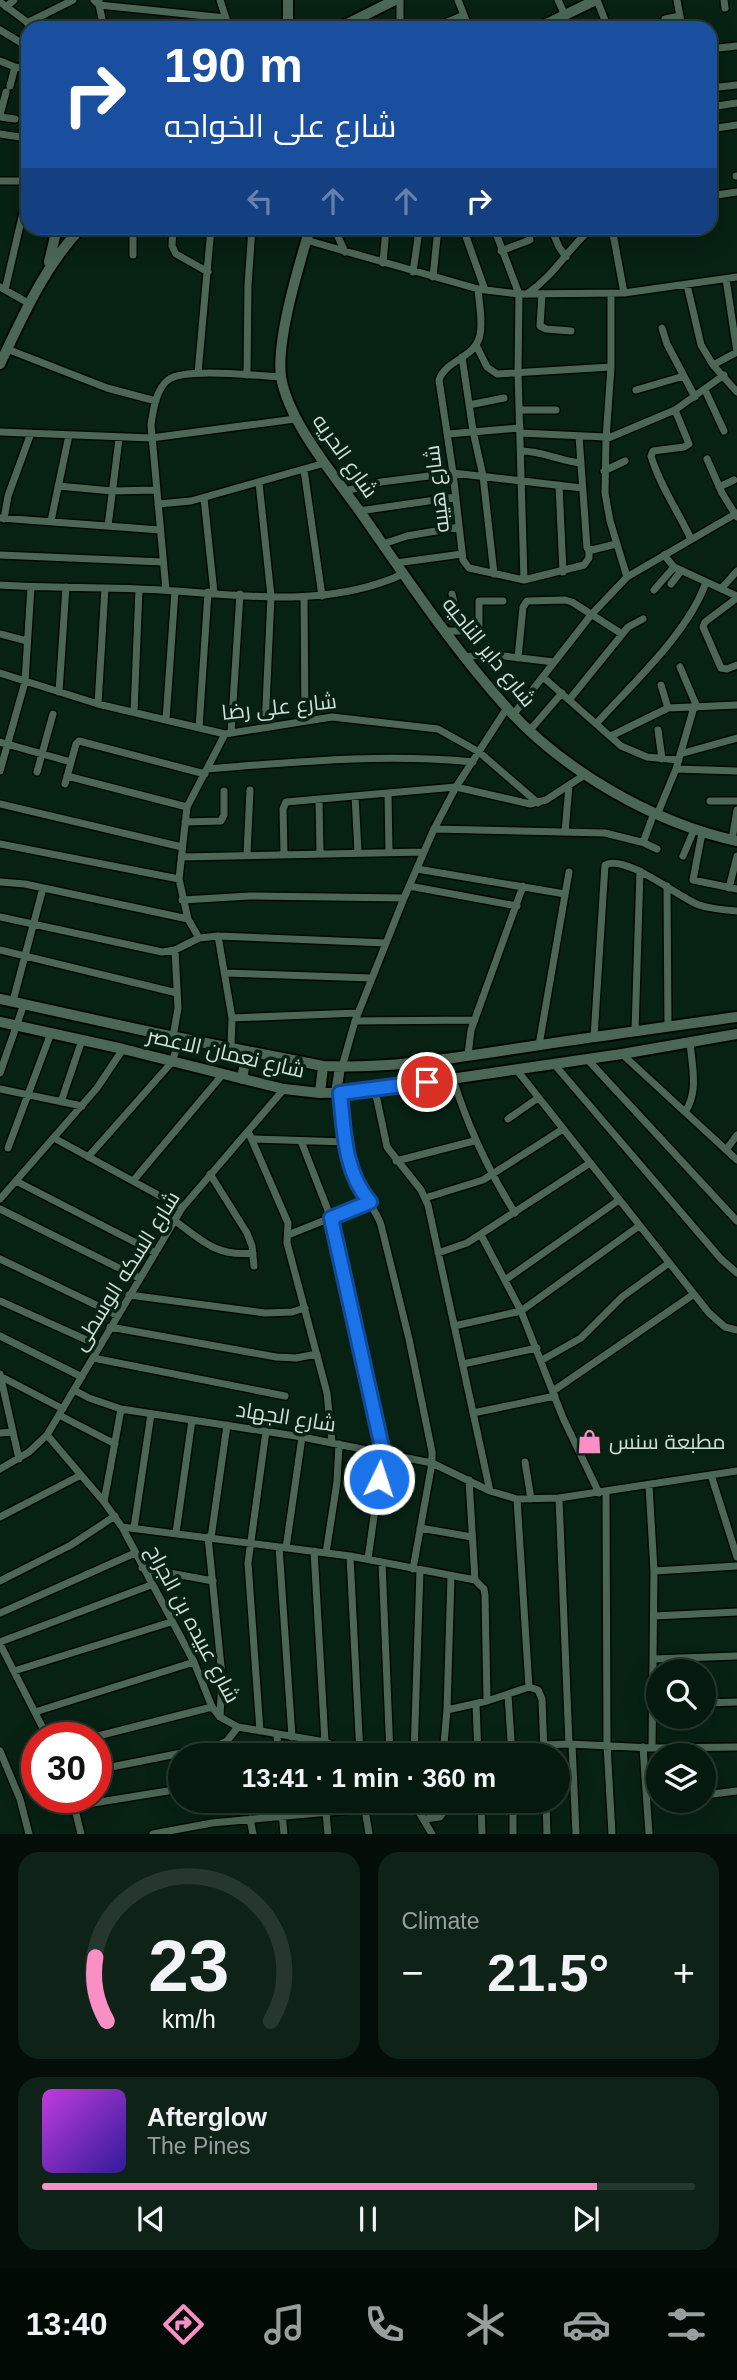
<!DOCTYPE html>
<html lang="en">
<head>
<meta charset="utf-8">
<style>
  :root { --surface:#05190e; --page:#0e2217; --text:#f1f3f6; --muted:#97a09e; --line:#26382e; --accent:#fa8fc6 }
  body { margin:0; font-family:Arial,Cairo,sans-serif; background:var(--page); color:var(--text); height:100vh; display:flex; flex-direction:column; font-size:26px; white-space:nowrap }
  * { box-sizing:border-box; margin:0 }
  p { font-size:23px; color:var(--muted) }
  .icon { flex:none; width:38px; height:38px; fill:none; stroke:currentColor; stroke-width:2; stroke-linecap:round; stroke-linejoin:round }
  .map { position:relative; height:1834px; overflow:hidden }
  .sheet { display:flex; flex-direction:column; gap:18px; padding:18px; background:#030e08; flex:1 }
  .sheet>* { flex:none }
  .hud { position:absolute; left:21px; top:21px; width:696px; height:214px; border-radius:21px; box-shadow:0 7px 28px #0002,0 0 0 2px var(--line); background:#1a4fa0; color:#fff; overflow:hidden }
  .fabs { position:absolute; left:646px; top:1659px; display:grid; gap:14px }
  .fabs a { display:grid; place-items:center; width:70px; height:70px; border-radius:50%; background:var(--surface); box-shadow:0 7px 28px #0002,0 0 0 2px var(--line); font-size:35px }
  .speed { position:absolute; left:21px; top:1722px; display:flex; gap:14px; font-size:35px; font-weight:700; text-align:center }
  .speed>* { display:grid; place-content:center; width:91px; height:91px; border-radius:50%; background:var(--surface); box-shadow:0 7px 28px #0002,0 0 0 2px var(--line); line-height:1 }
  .speed .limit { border:10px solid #d22; background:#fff; color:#111 }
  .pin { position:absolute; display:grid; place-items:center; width:60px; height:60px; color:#fff; margin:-30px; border:4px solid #fff; border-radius:50%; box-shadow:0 2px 7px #0007 }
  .me { position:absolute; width:77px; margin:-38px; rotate:4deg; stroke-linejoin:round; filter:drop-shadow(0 0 5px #0008) }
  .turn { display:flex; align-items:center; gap:24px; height:147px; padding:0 28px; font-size:32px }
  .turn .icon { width:91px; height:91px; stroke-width:2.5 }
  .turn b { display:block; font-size:49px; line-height:60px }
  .lanes { display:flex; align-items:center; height:66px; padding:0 28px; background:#0003; justify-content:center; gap:35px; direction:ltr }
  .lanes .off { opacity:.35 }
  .big { font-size:52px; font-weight:700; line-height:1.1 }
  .sheet .widget { flex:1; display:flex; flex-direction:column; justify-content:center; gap:10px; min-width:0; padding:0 24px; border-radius:21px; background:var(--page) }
  .sheet .dial { align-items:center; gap:0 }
  .dial svg { height:182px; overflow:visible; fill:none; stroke:var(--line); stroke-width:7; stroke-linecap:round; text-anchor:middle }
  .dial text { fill:var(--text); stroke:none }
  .song { display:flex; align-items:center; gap:21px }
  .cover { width:84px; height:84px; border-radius:10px; background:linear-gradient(135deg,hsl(290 70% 55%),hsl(250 70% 35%)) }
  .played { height:7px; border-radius:4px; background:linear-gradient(90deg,var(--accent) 85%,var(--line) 85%) }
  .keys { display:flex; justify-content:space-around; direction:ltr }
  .heat { display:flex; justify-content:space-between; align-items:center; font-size:38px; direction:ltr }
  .sheet .tiles { flex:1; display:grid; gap:18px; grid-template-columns:1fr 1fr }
  .widget:last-child { grid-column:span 2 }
  .trip { position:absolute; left:168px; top:1743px; width:402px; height:70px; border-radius:35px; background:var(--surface); box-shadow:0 7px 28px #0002,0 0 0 2px var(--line); font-weight:700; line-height:70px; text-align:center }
  .tab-bar { display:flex; height:112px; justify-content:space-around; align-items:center; background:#020a06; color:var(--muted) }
  .tab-bar .icon { width:49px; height:49px }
  .tab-bar .active { color:var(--accent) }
  .tab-bar b { font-size:32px; color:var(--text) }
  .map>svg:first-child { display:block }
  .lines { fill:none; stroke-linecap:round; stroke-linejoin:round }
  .street-casing { stroke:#000a02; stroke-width:10 }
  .secondary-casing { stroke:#000a02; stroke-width:14 }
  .street { stroke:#4c6756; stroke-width:7 }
  .secondary { stroke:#4c6756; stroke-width:10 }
  .route-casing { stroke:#114b97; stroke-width:18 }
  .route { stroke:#1a73e8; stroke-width:12 }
  .labels { text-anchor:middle; stroke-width:7; stroke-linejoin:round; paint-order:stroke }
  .street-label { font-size:21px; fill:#d2e1d7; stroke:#072113 }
  .poi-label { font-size:21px; fill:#d2e1d7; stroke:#072113; text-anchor:start }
</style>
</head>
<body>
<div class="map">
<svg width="737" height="1834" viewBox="0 0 737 1834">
  <rect width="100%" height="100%" fill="#072113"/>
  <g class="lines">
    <defs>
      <path id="street" d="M94,0L99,5L104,28
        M99,0V5L226,18
        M220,0L229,28
        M458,0L469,28
        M558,0L565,15
        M597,0L608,28
        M677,0L682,28
        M724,0L725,8
        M0,2L35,28
        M6,7L14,0
        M665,19L680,16
        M27,23L73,0
        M445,23L464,15
        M400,28V0
        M632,28L637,26
        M0,30L28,47
        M710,49L737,46
        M0,61L15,67L28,69
        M10,86L15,67
        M710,88L737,85
        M710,107L737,103
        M0,115L6,92
        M0,117L15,119
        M710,129L737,125
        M0,134L20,137
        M28,154V163
        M736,176H737
        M0,181H28
        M710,196L737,192
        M133,228V255
        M173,228L172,246L176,254L208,272
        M334,228L345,252
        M463,228L485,290
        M494,228L519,294L518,373L524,580
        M551,228L559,247L566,257
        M612,228L624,293
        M306,240L478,289L519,294L624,293L737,277
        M501,251L530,240L528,228
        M383,263L386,228
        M413,272L419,231
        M433,277L438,228
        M726,279L737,352
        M687,285L701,345L713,365L737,392
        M0,287L30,304
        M478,289C479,303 483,321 480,335C475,359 446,359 439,380L453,473L463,560L469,568L524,580L584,565L589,558V550
        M5,290L28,191
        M611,293V367L606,439L605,493L610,521L627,577
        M527,294C556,274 567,249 592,228
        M542,294L540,326L546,329L571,331
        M662,328L667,344L695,397
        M476,345L487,367L497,374L611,367
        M7,349L107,388L156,401
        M462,357L473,431L483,476L494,574
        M713,365L737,352
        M198,373L211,228
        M247,375L248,285L252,228
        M636,390L684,376
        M705,390L724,431
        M469,405L504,398
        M519,410H556
        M675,410L689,444L684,447L653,451L651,456C660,486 678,511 691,539
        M0,432L151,438L295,419
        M520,433L606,437
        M448,434L520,428
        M579,436L587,548L592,550L616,544
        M606,439L675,410L724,375
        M521,451C542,451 560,461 581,463
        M707,459L722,493L737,517
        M304,470L322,596
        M604,471L625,461
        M259,483L271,596L265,727
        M559,485L563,572
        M58,486L112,491L156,490
        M719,487L734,480
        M345,491L381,482L453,473L582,488
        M204,498L214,593
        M158,504L191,501L325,463
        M359,511L456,497
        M0,518L160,530
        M4,519L8,496L31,433
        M51,521L69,435
        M108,526L119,439
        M383,544L407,536L459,527
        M0,555L163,562
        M664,555L674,567L737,596
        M396,563L462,554
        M671,584L681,571
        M0,585C46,588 93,587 139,589C227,592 321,612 403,574
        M721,589L737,571
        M166,590L151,425C153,411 156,389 168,380C184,367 259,376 281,377
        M654,590L674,567
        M452,594L461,631
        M304,597L305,720
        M737,598L705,622L703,627L721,668L727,669L737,665
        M446,631H476L479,625V601H503
        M0,634L27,641
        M465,657L488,654L554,662
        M518,658L523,607L527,601L565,600L572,602L622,634
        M680,667L697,707
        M0,673L98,704L225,734L332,717L438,729L479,752L538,803
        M543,677L621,746L647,757L679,760
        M661,685L668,708
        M59,692L66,587
        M569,700L628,627L643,619
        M98,704L105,588
        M134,712L139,589
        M513,715L591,615L627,577L737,513
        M166,720L175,591
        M596,724C632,684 689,632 706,582
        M199,728L208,592
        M530,730L562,693
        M658,730L662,759
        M231,733L240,594
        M611,736L668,708L737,705
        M0,742L71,762
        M680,754L737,738
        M207,769C296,762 384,753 473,762
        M676,769L737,771
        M0,771L25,682L31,587
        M37,772L53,714
        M67,776L187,807
        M65,784L76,744L79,741L205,774
        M388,794L389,852
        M355,796L358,852
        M319,800L320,852
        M710,801H737
        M0,804L182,847
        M657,815L676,769L694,707
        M185,822L221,821L224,815V791
        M434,829L605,833L641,842L644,840L654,813
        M565,832L569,786
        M702,833L693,880L737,889
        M732,840L737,810
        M642,842L657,849
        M0,844L179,879
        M284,853L283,809L286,802L456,787L530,804L546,800L586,774
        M247,854L250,790
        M683,856L694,830
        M181,857L424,852
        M417,869L565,894
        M0,882L25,884L188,919
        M409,886L517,906
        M667,886L668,1027
        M729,888L737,856
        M182,900L250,896L404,898
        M0,917L162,952L175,950L199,938L218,936L386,943
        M218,936L232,1018L231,1047
        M199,938L188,919L179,879L187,807L225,734
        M0,950L177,993
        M225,973L372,978
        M13,1001L43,888
        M232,1018L358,1013
        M355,1021L475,1020
        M635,1031L640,871
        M173,1037L178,1008L175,950
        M594,1037L605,865C626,854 678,897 699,905C711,909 724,910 737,911
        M539,1045L569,872
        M622,1054L737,1160
        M468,1055L471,1030L523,886
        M587,1059L737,1221
        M554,1064L721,1259L737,1273
        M342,1067L355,1021L404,898L434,829L456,787L507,708
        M516,1069L709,1313L725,1327L737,1330
        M0,1073L24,1004
        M453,1079C468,1127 488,1170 515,1213
        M0,1089L82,1106
        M375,1090L387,1147L421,1190L428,1205L490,1491
        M340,1093C343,1120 344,1150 354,1176C360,1195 375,1206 381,1225L409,1339L432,1452V1463L413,1569
        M61,1102L82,1040
        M685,1112C699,1091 692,1067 690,1042
        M508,1119L538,1098
        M248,1131L288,1223L287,1243L327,1393L332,1442
        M54,1138L182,1208
        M253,1139L346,1142
        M301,1141L331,1218L383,1452L368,1559
        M8,1148L51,1033
        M726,1150L737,1135
        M88,1157L172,1062L180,1038
        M396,1161L474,1141
        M210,1174L247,1233L252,1246L254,1266
        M16,1181L154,1252
        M133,1181L223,1074
        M425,1198L483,1180L563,1129
        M0,1199L97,1088L123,1049
        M0,1209L139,1278
        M174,1220C201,1240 216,1257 253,1253
        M288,1235L370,1202
        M481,1235L521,1311L563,1418L599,1493
        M438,1253L467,1243L590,1163
        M0,1259L117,1315
        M505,1280L619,1200
        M129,1295L265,1313L292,1312L305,1308
        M0,1301L100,1346
        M454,1326L521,1311L639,1226
        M110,1327L276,1357L296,1358L317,1354
        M0,1336L82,1377
        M93,1358L285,1396
        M542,1360L581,1338L622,1297L669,1263
        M463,1364L537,1348
        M0,1374L19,1459
        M0,1376L63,1409
        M74,1390L89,1398L121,1409L302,1437L432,1463L490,1491L517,1499L559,1498L737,1471
        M553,1391L694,1294
        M473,1413L555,1396
        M59,1415L115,1444
        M0,1433L13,1432
        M47,1435L104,1502L122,1527L194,1662L212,1707L220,1717L238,1727L325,1742L357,1755
        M525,1462L531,1499
        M0,1469L29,1452L47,1435L182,1208L284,1089
        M711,1475L737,1557
        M469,1480L475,1580
        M649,1485L654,1571L652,1748
        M606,1492L607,1745L612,1834
        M559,1498L569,1744
        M517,1499L529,1687
        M104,1502L121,1409
        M0,1517L81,1475
        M122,1527L350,1556L475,1580
        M134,1528L151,1414
        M420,1528L472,1537
        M176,1533L192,1420
        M208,1537L222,1676L220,1717
        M211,1538L227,1425
        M279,1547L292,1737
        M286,1548L302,1437
        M314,1551L325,1742
        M326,1553L337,1482L339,1444
        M350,1556L360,1755
        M382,1562L390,1755
        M142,1568L213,1581
        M654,1571L737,1566
        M475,1580L484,1589L485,1595L487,1701
        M0,1581L71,1545L115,1516
        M0,1613L135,1553
        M654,1616L737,1612
        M0,1642L151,1585
        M0,1644L48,1738
        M653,1659L737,1656
        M14,1671L171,1622
        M529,1687L538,1690L542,1699L544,1755
        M508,1695L512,1755
        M704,1703L737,1702
        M476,1704L478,1755
        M447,1710L487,1701L529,1687
        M35,1712L194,1662
        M260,1731L248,1563L266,1431
        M277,1734L278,1755
        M90,1738L212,1707
        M313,1740L314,1755
        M572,1744L576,1834
        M544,1745L569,1744L652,1748L737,1747
        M643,1747L649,1834
        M0,1751L20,1799L29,1834
        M414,1755L420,1570
        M443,1755L447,1710L451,1576
        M96,1770L217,1746L227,1741L238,1727
        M704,1795L737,1791
        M72,1797L81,1834
        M281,1801L284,1834
        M316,1801V1813
        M481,1801L482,1834
        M546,1801L547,1834
        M413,1802L432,1834
        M75,1806L180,1789
        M365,1809L369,1834
        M326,1812L328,1834
        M250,1819L253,1834
        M425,1819L440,1817L443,1813V1801
        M153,1834L212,1823L415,1804
        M513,1834V1801"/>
      <path id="secondary" d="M288,28V0
        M339,28L395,0
        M538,28L596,0
        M310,228C299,265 276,340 281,377C289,423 334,475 361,513C407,579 453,648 507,708C564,771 654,823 737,841
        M49,262L57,228
        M0,364C23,316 44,267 81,228
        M0,999L155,1033L323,1066C390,1069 454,1058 520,1048C592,1037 665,1027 737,1017
        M0,1022L123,1049L284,1089L320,1093L375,1090L622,1054L737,1034
        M242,1079L247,1051
        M320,1093L323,1066
        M336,1093L340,1067"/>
    </defs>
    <use href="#street" class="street-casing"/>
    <use href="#secondary" class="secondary-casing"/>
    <use href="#street" class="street"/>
    <use href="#secondary" class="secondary"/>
  </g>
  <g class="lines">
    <defs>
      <path id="route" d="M379,1479L383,1452L331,1218L370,1202C344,1172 344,1130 340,1093L427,1082"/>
    </defs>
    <use href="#route" class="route-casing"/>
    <use href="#route" class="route"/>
  </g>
  <defs>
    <symbol id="shop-bare" viewBox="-9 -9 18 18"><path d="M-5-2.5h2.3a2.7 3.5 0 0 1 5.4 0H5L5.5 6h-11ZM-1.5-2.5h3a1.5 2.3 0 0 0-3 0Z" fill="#fa8fc6" stroke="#072113" stroke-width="2.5" paint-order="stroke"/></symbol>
  </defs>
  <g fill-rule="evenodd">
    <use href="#shop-bare" x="572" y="1424" width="35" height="35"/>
  </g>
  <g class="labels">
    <g class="street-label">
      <text transform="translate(345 456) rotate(55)" y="7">شارع الحريه</text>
      <text transform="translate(437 489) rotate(-97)" y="7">شارع هيبه</text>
      <text transform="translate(489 652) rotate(51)" y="7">شارع داير الناحيه</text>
      <text transform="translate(279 707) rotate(-6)" y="7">شارع على رضا</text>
      <text transform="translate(226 1053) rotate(13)" y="7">شارع نعمان الاعصر</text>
      <text transform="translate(126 1271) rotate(-58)" y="7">شارع السكه الوسطى</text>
      <text transform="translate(286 1417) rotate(9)" y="7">شارع الجهاد</text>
      <text transform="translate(193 1624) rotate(62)" y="7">شارع عبيده بن الجراح</text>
    </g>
    <g class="poi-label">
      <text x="609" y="1449">مطبعة سنس</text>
    </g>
  </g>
</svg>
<div class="fabs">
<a><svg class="icon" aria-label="search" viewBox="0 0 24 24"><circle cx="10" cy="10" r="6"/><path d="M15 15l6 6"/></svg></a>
<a><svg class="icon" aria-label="layers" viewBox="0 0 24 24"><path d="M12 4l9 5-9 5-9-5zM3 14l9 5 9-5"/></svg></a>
</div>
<div class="speed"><div class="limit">30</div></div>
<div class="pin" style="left:427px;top:1082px;background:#d93025"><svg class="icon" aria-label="arrive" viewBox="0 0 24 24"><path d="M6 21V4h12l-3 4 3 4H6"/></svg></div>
<svg class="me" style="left:379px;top:1479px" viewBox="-20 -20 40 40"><circle r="17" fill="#1a73e8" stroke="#fff" stroke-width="3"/><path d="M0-11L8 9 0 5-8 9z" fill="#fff"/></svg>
<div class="trip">13:41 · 1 min · 360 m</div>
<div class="hud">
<div class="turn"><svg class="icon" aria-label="right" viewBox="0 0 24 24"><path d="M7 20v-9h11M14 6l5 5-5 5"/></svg><div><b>190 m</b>شارع على الخواجه</div></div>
<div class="lanes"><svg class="icon off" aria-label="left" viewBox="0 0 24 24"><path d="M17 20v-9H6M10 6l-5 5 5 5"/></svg><svg class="icon off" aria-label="ahead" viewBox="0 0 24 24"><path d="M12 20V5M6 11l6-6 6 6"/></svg><svg class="icon off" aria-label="ahead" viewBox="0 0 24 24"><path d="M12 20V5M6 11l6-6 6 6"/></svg><svg class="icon" aria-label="right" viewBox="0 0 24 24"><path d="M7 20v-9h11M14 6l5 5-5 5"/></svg></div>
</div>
</div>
<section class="sheet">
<div class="tiles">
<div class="widget dial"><svg viewBox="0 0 100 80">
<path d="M14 69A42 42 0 1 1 86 69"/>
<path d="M14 69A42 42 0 0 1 9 41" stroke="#fa8fc6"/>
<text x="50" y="56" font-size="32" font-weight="700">23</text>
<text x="50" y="72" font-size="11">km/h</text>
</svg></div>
<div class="widget"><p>Climate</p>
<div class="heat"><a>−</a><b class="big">21.5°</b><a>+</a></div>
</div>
<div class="widget">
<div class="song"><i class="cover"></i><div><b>Afterglow</b><p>The Pines</p></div></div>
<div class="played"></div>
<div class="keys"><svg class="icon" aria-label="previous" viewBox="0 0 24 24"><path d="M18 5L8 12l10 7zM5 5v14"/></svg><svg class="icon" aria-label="pause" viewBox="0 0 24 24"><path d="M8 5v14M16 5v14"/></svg><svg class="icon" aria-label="next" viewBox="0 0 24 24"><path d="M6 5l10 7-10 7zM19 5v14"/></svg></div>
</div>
</div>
</section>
<nav class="tab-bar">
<b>13:40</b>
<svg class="icon active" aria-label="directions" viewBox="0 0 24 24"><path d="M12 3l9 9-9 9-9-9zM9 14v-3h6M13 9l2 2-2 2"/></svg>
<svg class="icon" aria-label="music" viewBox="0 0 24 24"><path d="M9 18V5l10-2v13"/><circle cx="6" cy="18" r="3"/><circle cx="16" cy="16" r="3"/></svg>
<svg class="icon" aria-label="phone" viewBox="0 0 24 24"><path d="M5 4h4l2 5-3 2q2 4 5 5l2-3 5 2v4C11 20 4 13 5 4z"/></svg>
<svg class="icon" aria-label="climate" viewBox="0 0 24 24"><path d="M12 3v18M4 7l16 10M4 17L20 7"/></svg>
<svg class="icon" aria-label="car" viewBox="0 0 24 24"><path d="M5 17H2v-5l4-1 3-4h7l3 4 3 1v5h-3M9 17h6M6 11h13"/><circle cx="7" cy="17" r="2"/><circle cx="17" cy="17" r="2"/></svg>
<svg class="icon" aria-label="filters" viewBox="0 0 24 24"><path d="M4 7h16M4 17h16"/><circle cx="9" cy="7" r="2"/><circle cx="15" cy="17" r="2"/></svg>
</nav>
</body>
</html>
